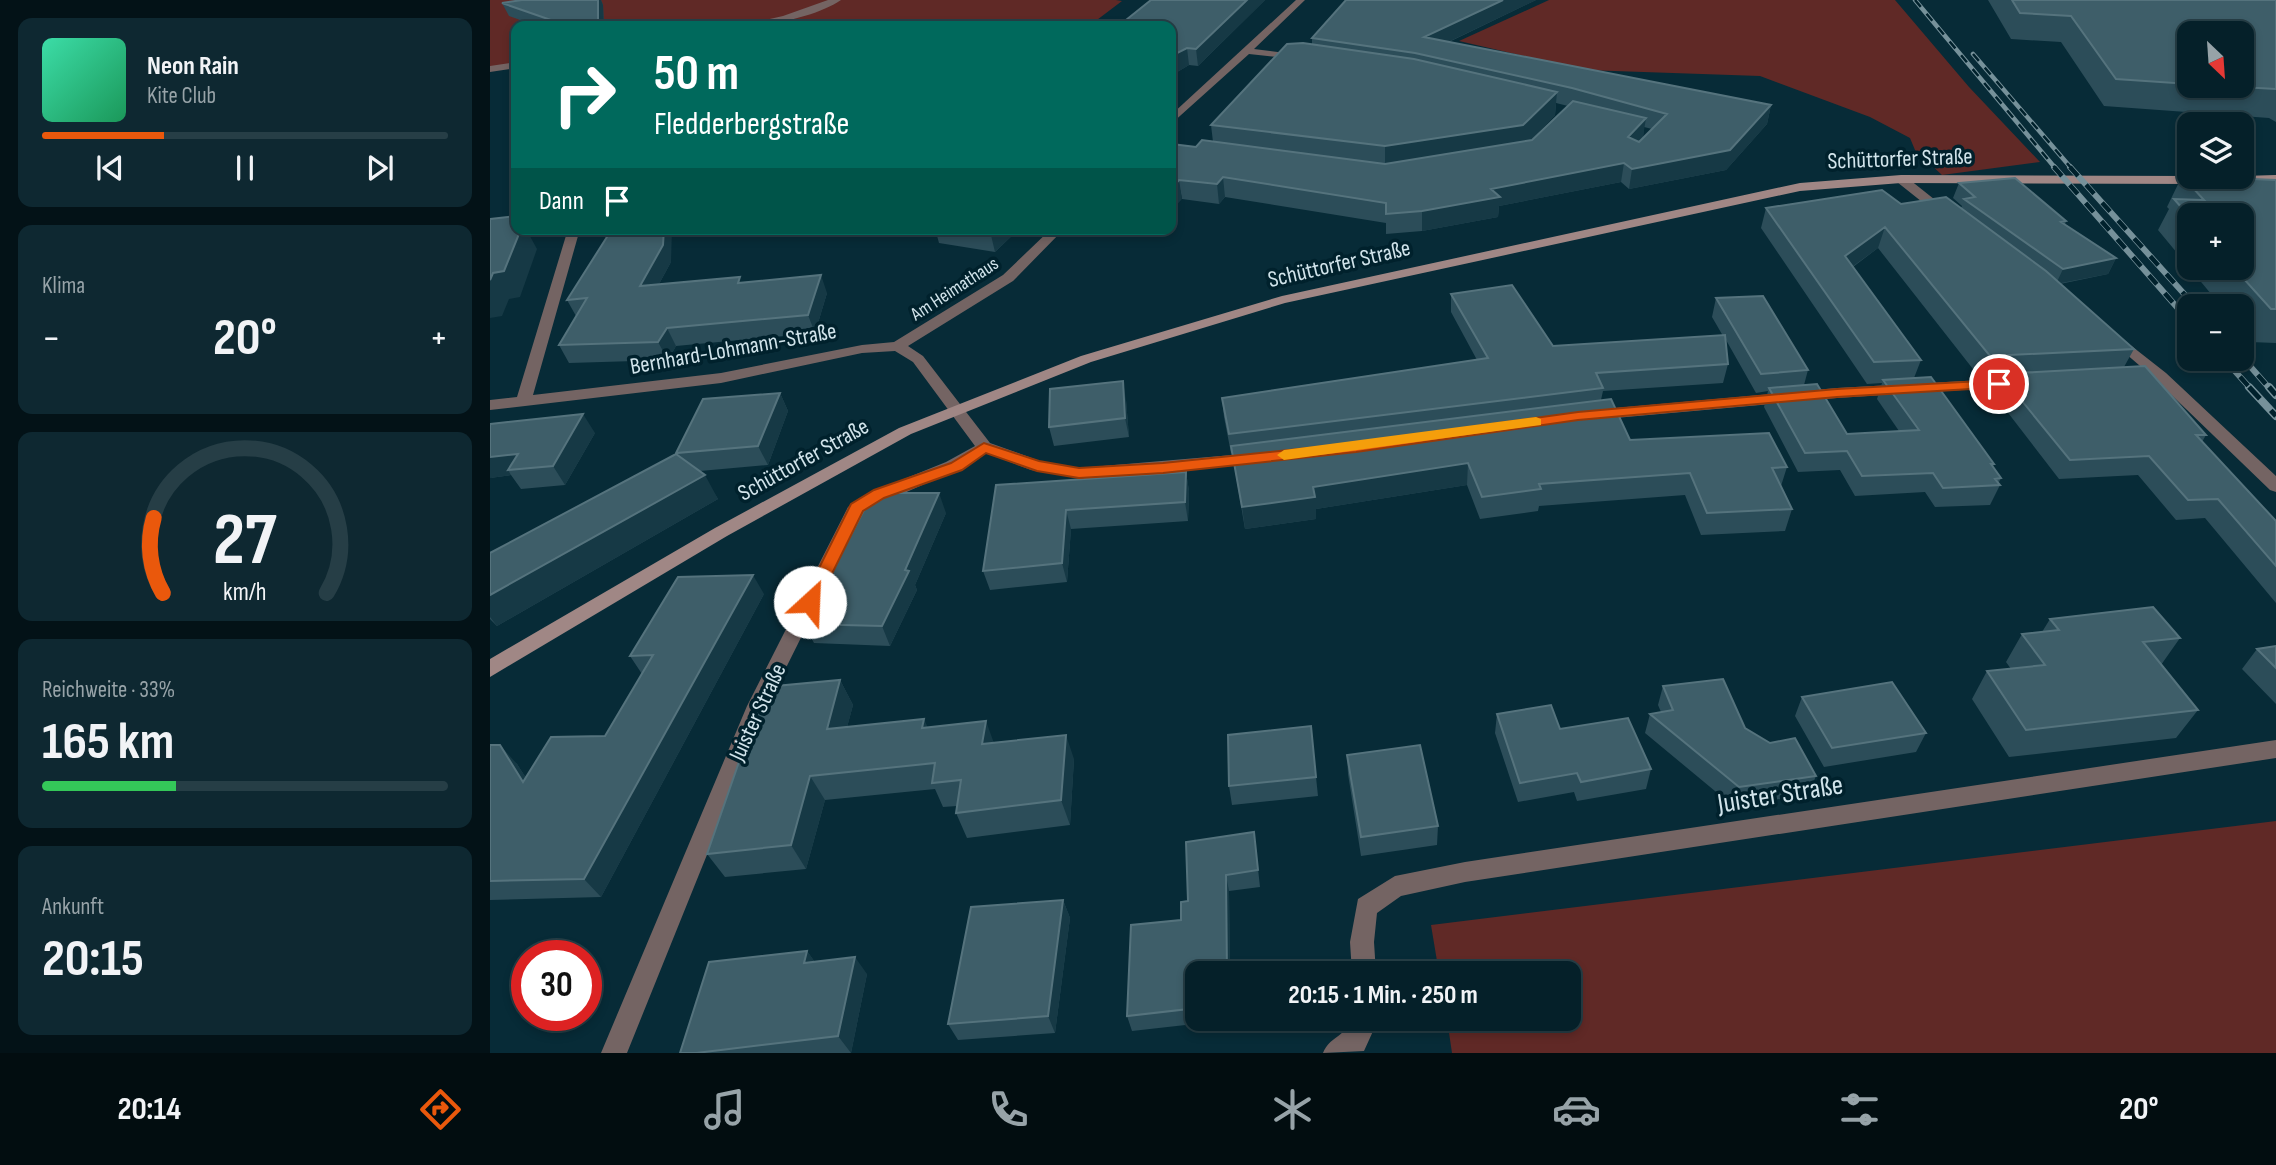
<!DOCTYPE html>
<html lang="de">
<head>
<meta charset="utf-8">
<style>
  :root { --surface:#052029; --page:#0e2831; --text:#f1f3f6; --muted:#97a3a8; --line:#263e46; --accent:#ea580c }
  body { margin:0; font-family:"Sofia Sans Condensed",sans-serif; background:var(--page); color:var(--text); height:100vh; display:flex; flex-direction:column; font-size:26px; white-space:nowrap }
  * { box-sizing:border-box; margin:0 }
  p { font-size:23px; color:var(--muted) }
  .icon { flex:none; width:38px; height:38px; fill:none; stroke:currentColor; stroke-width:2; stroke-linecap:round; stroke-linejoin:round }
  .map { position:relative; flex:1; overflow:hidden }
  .drawer { display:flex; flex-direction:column; gap:18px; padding:18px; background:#031217; width:490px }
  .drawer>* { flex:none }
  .banner { position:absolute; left:21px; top:21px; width:665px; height:214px; border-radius:14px; box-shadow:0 4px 10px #0003,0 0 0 2px var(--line); background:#00695c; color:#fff; overflow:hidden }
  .needle { width:46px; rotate:155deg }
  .controls { position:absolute; left:1687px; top:21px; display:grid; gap:14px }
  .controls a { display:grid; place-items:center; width:77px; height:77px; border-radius:14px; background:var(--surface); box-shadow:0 4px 10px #0003,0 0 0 2px var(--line); font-size:35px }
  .speed { position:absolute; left:21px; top:940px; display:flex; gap:14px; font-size:35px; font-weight:700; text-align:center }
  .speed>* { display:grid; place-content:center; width:91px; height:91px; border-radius:50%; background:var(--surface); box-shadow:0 4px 10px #0003,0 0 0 2px var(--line); line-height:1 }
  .speed .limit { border:10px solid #d22; background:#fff; color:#111 }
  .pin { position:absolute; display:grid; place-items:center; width:60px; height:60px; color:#fff; margin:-30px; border:4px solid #fff; border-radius:50%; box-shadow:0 2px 7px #0007 }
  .me { position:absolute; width:77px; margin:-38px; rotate:25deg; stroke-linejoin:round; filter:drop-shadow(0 0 5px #0008) }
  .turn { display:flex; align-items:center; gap:24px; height:147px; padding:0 28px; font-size:32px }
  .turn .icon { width:91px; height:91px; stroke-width:2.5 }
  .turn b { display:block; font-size:49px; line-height:60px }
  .then { display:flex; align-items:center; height:66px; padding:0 28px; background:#0003; gap:14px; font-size:26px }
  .big { font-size:52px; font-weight:700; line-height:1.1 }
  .drawer .card { flex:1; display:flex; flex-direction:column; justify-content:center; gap:10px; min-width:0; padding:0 24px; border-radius:14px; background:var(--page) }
  .drawer .dial { align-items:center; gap:0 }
  .dial svg { height:182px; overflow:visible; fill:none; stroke:var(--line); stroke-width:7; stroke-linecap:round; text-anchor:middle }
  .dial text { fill:var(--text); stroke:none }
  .song { display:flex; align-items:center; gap:21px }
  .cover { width:84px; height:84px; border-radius:10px; background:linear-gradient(135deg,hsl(160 70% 55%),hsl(150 70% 35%)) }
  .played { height:7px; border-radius:4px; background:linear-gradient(90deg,var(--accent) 30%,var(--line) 30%) }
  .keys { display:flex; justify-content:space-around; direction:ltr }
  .heat { display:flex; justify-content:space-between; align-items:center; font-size:38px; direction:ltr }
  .charge { height:10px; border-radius:5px; background:linear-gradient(90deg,#34c759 33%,var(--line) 0) }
  .trip { position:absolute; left:695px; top:961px; width:396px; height:70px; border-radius:14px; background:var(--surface); box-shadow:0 4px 10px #0003,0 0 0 2px var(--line); font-weight:700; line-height:70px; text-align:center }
  .tab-bar { display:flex; height:112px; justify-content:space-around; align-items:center; background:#020d10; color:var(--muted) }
  .tab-bar .icon { width:49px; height:49px }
  .tab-bar .active { color:var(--accent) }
  .tab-bar b { font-size:32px; color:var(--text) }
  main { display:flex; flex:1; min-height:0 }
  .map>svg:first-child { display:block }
  .green { fill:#602926 }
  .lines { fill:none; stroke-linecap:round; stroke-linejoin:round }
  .minor { fill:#746463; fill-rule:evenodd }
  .secondary { fill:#a08785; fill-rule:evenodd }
  .rail-far2-casing { stroke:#76919a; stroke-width:4.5 }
  .rail-far1-casing { stroke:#76919a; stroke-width:6 }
  .rail-casing { stroke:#76919a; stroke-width:8 }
  .rail-far2 { stroke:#00212c; stroke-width:2.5; stroke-dasharray:9; stroke-linecap:butt }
  .rail-far1 { stroke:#00212c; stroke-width:4.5; stroke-dasharray:12; stroke-linecap:butt }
  .rail { stroke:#00212c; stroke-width:5; stroke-dasharray:16; stroke-linecap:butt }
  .wall { fill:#2c4d59; fill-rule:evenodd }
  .shaded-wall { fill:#163945 }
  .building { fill:#3e5e69; stroke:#55737d; stroke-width:2 }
  .route { fill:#ea580c; stroke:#983908; stroke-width:2 }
  .slow { fill:#f59e0b }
  .labels { text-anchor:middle; stroke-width:7; stroke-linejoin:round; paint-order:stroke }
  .far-street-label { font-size:19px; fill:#d1e4eb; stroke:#00212c }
  .street-label { font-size:23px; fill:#d1e4eb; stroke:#00212c }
  .near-street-label { font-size:28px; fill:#d1e4eb; stroke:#00212c }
</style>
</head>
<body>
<main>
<section class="drawer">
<div class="card">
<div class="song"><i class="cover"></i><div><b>Neon Rain</b><p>Kite Club</p></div></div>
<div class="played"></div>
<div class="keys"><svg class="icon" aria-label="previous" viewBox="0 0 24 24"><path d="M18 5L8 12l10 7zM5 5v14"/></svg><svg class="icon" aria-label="pause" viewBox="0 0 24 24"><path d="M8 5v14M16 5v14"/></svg><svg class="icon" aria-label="next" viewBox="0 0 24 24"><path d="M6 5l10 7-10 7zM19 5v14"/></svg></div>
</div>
<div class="card"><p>Klima</p>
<div class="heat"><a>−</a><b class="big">20°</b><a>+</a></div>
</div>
<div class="card dial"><svg viewBox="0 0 100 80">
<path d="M14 69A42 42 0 1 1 86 69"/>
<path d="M14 69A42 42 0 0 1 10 36" stroke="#ea580c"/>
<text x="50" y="56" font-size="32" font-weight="700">27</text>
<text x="50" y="72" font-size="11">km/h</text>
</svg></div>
<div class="card"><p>Reichweite · 33%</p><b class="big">165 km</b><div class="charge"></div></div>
<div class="card"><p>Ankunft</p><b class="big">20:15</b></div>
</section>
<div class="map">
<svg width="1786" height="1053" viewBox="0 0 1786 1053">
  <rect width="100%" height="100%" fill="#072b37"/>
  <path class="green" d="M0,0H626L632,1L599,26H26V64L0,68Z
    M1059,0H1405L1479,87L1550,162L1452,175L1425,150L1420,138L1380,117L1270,76L1095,70L969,41Z
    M1786,821V1053H962L957,1019L1078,1018V973H949L941,925Z"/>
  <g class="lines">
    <path class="minor" d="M338,0H351C328,16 278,27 249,26L293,16Z
      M806,0H815L764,49L810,55L815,58L813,60L759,54L681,124V115Z
      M26,62V68L0,72V66Z
      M1407,176H1415L1459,211V217H1451L1407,182Z
      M78,229H90L43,395L231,373L372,345L404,342L513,275L561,229H574L523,281L418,346L433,356L500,443L550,461L589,468L766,453L774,458L766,463L589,478L541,470L496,453L468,469L374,511L277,706L137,1053H111L257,706L358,507L377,494L456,462L485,446L423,362L405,351L372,353L231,383L0,410V400L27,397Z
      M1625,333L1676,373L1786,476V492L1780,490L1667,381L1635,380L1632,377L1635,374L1657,372L1620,340L1618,337Z
      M1529,378L1537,383L1534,386L1347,398L1103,420L1095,415L1103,410L1347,388Z
      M1786,740V758L975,882L911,896L887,913L884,942L886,973H862L860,942L868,899L905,876L975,862Z
      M863,1018H889L874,1051L833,1053C840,1036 853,1039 863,1018Z"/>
    <path class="secondary" d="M1411,175L1699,176L1714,177L1719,180L1713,184L1411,183L1310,191L795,303L601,362L421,434L237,536L0,677V659L225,528L409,428L591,356L792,296L1310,183Z
      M1786,175V183L1751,184L1745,180L1752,176Z"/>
    <defs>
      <path id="rail-far2" d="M1425,0L1566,169
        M1483,54L1582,169"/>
      <path id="rail-far1" d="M1564,167L1699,321
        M1580,167L1705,306
        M1752,357L1780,389
        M1734,359L1761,389"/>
      <path id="rail" d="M1759,387L1786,416
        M1779,387L1786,395"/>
    </defs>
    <use href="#rail-far2" class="rail-far2-casing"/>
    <use href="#rail-far1" class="rail-far1-casing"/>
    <use href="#rail" class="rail-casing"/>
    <use href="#rail-far2" class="rail-far2"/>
    <use href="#rail-far1" class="rail-far1"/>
    <use href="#rail" class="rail"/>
  </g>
  <path class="wall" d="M32,0H111L113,5L114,26H47L19,16L12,3Z
    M661,0H775L708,66L699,65L689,71L681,26H637L636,20Z
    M856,0H1046L959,42L1281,105L1277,124L1236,170L1139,189L1131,182L1009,206L1008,217L932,231L896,234V223L735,197L729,204L692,199L681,144L706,147L723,142L721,125L822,44V38ZM1066,103L1078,106L1042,140H1040L1065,115ZM1154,127L1162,129L1148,142L1153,137Z
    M1498,0H1786V122L1779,118L1614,106L1571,42L1521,39ZM1699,33L1752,86H1699Z
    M1692,176L1786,180V343L1760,342L1752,332V306H1731L1668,230L1679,209L1677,207ZM1699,215L1752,268H1699Z
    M1469,183L1576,221L1575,225L1626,258L1618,274L1570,284L1644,349L1634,367L1716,435L1712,442L1786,521V603L1715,518L1686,520L1648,475L1569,479L1502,392L1509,377L1490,378L1388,248L1363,267L1431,360L1424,378L1504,464L1503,467L1511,478L1508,484L1510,485L1500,505L1445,507L1435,492L1365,496L1350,470L1308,472L1274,407L1278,391L1266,393L1236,340L1238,364L1233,383L1113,391L1111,400L1140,440L1297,467L1291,486L1302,509L1295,531L1211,535L1195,495L1049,506L1048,511L990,519L977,485L826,509V519L755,529L742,453H741L734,417L732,398L987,360L961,312V294L1063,346L1233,336L1222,317L1226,298L1318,370L1314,385L1357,434L1409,431L1387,399L1392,383L1377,384L1271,228L1276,208L1411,204L1471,208L1472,206L1463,198Z
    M442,229H529L505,252L449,243L446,232L442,231Z
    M181,262L169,284L252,282L337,293L325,333L186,346L178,360L79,363L69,345L86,316L77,300Z
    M290,393L298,411L278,465L210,471L228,499L7,626L0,619V553L186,454Z
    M636,400L639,437L564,446L559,427Z
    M105,433L75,485L31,489L21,475L0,478Z
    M696,472L699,491L698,521L581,529L577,582L500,590L493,571L506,485Z
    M456,513L425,585L427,590L400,646L324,643L314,624Z
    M274,594L111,897L0,900V745L27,764L36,778L115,736L152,674L140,656Z
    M1560,619L1690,638L1671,665L1708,710L1686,738L1519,757L1482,699L1497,671L1521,669L1516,662L1532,634L1552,632Z
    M1786,646V704L1752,669L1767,649Z
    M350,680L363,705L357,727L438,728L584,759L580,825L477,838L466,813L467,806L453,807L445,789L335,800L316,869L235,877L217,854Z
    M1173,686L1255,728L1326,776L1318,795L1243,806L1155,733L1160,714L1171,712L1168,705Z
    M1312,697L1436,733L1426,752L1334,767L1305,716Z
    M1007,714L1070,729L1161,769L1156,789L1087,801L1084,792L1028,802L1005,733Z
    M857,755L948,826L947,845L871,856L858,774Z
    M826,777L828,796L742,805L739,786Z
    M764,832L770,887L739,891L740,973H707V1018H740V1020L642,1031L637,1016L691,920L698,901Z
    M573,900L580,918L565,1033L468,1040L458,1024Z
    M317,951L324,961L377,974L361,1053H190Z"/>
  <path class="shaded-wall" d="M108,0H111L113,5L114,26H108Z
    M757,0H775L708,66L706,49Z
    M1013,0H1046L933,54L934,37Z
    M697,48L699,65L689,71L681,79V59L687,53Z
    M1067,92L1065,115L1031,149L895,170V146Z
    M1281,105L1277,124L1236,170L1139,189L1142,169Z
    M1156,118L1153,137L1135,156L1138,137Z
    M1134,163L1131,182L1009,206L1008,217L932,231V211L1001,189Z
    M733,177L735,197L729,204L727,184Z
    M689,180L692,199L681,211V189Z
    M1395,227L1388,248L1348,277L1355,256Z
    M26,229H36L47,249L30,297L19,299L12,316L0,318V280Z
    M174,229H182L181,262L158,304L150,286Z
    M502,229H529L505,252L500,231Z
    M1626,258L1618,274L1566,284L1573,269Z
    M331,275L337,293L325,333L318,315Z
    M177,328L186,346L178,360L168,342Z
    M633,381L636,400L639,437L635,418Z
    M290,393L298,411L278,465L268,446Z
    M93,414L105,433L75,485L63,466Z
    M28,454L18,470L21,475L0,478V457Z
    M978,463L977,485L826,509V519L755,529L752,507L823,487Z
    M696,472L699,491L698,521L695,502Z
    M215,475L228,499L7,626L0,617V595Z
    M449,493L456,513L425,585L427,590L400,646L392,626Z
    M576,510L581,529L577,582L572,563Z
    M263,575L274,594L111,897L94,879Z
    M350,680L363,705L350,754L337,729Z
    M434,719L445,744L432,728Z
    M496,721L505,746L492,744Z
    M576,735L584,759L580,825L571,800Z
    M10,745L27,764L50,800L33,782Z
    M320,776L335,800L316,869L301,845Z
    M736,875L739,891L740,973H737Z
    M573,900L580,918L565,1033L558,1016Z
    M317,951L330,969L314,963Z
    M365,957L377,974L361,1053L348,1036Z"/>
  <path class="building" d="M32,0H108V26H78L12,3Z
    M661,0H757L706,49L697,48L687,53L681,59V26H649L654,22L636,20Z
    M856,0H1013L934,37L1281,105L1240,150L1142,169L1134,163L1001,189L1010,197L932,211L896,214V203L733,177L727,184L689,180L681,189V144L706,147L712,140L895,164L1042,140L1083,101L1156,118L1138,137L1149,142L1177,114L1082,88L925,53L822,38Z
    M1522,0H1786V89L1732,86H1752V33H1699V84L1626,79L1581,16L1530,13Z
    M813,43L924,59L1067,92L1033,125L895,146L721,125L797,44Z
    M1692,176L1786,180V309H1781L1744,268H1752V215H1699V216L1684,199L1714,200Z
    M1525,178L1576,221L1571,222L1626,258L1573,269L1474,199L1485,197L1469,183Z
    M1392,190L1411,204L1456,197L1556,271L1644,349L1500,356L1395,227L1355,256L1431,360L1384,362L1276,208Z
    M26,216V220L24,226L26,225V229H31L14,271L3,273L0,280V219Z
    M122,229H174L173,245L150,286L250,277L248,283L331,275L318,315L177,328L168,342L69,345L97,298L77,300Z
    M486,229H502L500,231Z
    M1022,285L1063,346L1235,335L1238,364L1106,373L1113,388L739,434L732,398L998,358L961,294Z
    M1273,296L1318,370L1271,374L1226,298Z
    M1655,366L1716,435H1706L1786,521V566L1728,499L1698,500L1659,456L1580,460L1510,374Z
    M1441,377L1504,464H1501L1511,478L1505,479L1510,485L1453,488L1443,473L1372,476L1357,451L1315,453L1279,388L1327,384L1357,434L1429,430L1393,380Z
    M633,381L635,418L559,427L560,389Z
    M290,393L268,446L186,453L213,399Z
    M1121,399L1140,440L1279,433L1297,467L1282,468L1302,509L1217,513L1200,473L1049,484L1051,489L992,497L978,463L823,487L825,497L752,507L741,446Z
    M93,414L63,466L18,470L28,454L0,457V424Z
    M186,454L215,475L0,595V553Z
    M696,472L695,502L576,510L572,563L493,571L506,485Z
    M383,493H449L415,570L419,571L392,626L314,624Z
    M263,575L94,879L0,881V745H10L33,782L61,737L115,736L163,655L140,656L188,577Z
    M1663,607L1690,638L1653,642L1708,710L1536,730L1497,671L1555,665L1532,634L1569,630L1560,619Z
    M1786,646V668L1767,649Z
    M1233,679L1255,728L1280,743L1305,738L1326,776L1249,787L1160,714L1183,710L1173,686Z
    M350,680L337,729L434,719L432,728L496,721L492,744L576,735L571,800L466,813L471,780L442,783L445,763L320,776L301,845L217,854L275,687Z
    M1402,682L1436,733L1342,748L1312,697Z
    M1061,705L1070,729L1138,718L1161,769L1091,782L1087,773L1030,783L1007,714Z
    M821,726L826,777L739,786L738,735Z
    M930,745L948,826L871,837L857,755Z
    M764,832L768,870L736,875L737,973H707V1008L637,1016L641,925L691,920V902L698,901L696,842Z
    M573,900L558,1016L458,1024L481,907Z
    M317,951L314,963L365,957L348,1036L206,1053H190L219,962Z"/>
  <path class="route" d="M1509,380L1516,384L1514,387L1347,397L1088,420L866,452L673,473L589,478L547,471L496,453L472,470L394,498L373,511L326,606L320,608L312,602L361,504L384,490L461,463L494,443L549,461L589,468L673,463L866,443L1088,412L1347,389Z"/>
  <path class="slow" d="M1046,417L1051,419V425L794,460L787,455L794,450Z"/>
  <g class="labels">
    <g class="far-street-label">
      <text transform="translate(464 288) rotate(-33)" y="7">Am Heimathaus</text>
    </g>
    <g class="street-label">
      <text transform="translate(1410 158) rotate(-2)" y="8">Schüttorfer Straße</text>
      <text transform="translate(849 263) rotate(-13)" y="8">Schüttorfer Straße</text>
      <text transform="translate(243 348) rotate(-10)" y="8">Bernhard-Lohmann-Straße</text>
      <text transform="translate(313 459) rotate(-29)" y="8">Schüttorfer Straße</text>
      <text transform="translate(267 712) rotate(-65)" y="8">Juister Straße</text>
    </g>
    <g class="near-street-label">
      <text transform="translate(1290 793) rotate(-9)" y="10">Juister Straße</text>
    </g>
  </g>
</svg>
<div class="controls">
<a><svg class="needle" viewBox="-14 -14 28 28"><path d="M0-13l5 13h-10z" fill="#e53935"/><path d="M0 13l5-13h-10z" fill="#97a3a8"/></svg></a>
<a><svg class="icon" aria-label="layers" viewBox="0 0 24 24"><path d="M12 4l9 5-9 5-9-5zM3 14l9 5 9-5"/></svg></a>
<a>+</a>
<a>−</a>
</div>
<div class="speed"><div class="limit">30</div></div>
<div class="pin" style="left:1509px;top:384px;background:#d93025"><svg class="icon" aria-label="arrive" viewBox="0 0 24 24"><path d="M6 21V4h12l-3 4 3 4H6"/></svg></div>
<svg class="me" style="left:320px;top:602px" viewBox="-20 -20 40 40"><circle r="19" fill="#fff"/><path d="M0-13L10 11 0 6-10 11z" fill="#ea580c"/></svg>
<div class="trip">20:15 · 1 Min. · 250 m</div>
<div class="banner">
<div class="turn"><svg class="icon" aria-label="right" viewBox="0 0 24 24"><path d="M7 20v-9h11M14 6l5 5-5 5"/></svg><div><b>50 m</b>Fledderbergstraße</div></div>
<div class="then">Dann<svg class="icon" aria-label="arrive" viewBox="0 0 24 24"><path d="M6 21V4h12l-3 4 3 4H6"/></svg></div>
</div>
</div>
</main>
<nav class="tab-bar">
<b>20:14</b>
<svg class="icon active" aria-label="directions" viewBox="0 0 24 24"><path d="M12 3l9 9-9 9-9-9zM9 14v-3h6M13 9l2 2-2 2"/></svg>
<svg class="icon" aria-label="music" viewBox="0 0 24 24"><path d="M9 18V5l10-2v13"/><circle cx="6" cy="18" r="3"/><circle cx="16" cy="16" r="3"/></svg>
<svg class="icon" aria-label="phone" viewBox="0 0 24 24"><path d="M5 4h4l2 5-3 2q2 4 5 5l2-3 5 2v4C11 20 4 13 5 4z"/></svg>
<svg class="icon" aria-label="climate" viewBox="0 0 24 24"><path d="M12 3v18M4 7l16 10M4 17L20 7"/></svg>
<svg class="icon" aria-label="car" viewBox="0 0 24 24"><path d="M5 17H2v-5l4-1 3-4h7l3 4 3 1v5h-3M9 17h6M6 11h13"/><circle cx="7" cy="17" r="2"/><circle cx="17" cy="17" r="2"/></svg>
<svg class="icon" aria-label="filters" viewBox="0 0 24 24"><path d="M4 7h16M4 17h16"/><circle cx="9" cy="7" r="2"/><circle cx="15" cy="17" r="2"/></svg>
<b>20°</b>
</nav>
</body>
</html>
